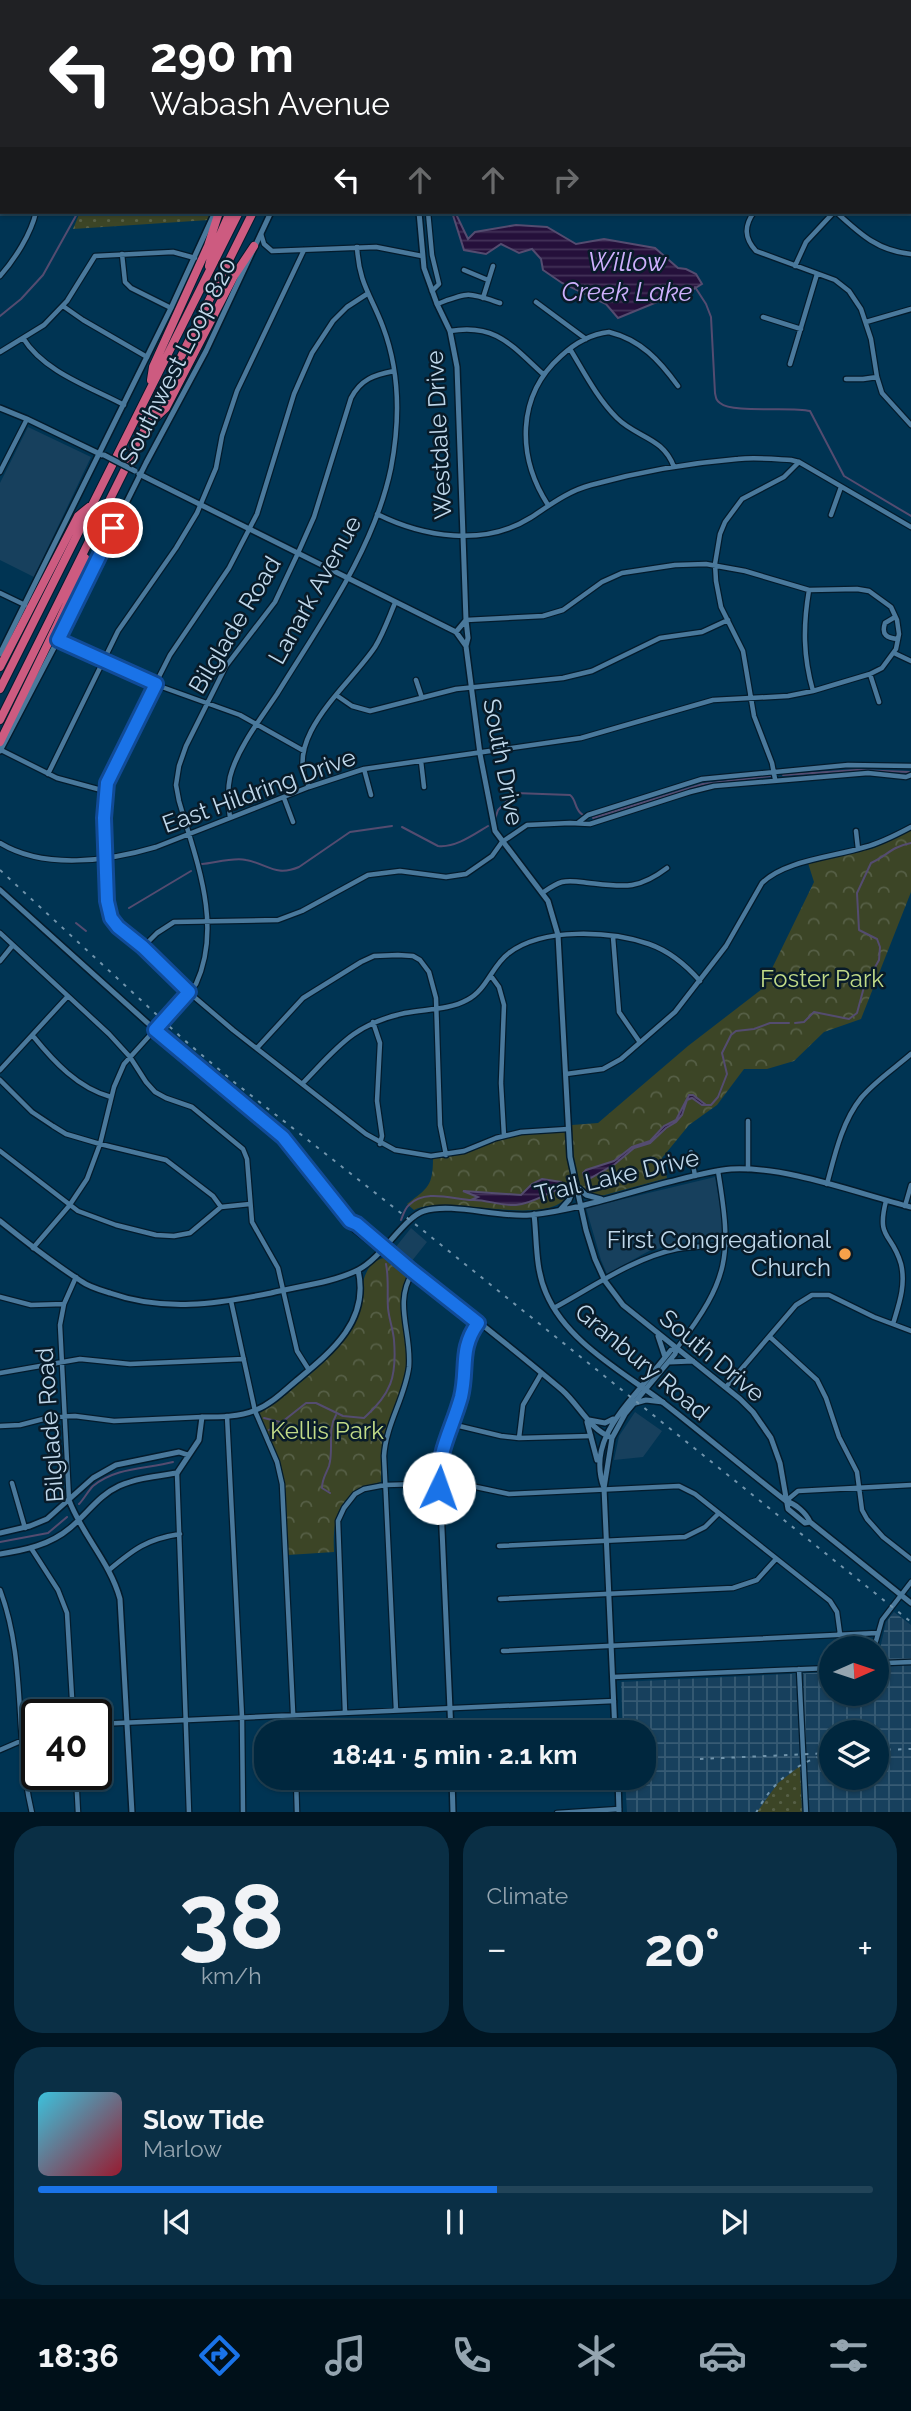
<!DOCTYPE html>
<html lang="en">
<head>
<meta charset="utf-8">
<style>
  :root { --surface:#00273e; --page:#0a2f45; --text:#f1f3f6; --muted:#95a5b0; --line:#224458; --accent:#1a73e8 }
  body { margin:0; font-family:Raleway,sans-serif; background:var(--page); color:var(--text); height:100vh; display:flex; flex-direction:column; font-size:26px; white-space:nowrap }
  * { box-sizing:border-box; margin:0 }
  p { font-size:23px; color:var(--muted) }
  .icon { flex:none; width:38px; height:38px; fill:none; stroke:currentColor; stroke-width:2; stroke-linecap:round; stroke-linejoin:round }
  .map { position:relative; height:1812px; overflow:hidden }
  .details { display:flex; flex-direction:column; gap:14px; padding:14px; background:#001522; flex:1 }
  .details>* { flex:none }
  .banner { position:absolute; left:0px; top:0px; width:912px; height:214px; box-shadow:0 2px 5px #0004,0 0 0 2px var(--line); background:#202124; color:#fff; overflow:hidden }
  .needle { width:46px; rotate:87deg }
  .tools { position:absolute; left:819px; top:1636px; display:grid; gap:14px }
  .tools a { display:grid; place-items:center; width:70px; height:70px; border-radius:50%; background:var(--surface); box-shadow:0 2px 5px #0004,0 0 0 2px var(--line); font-size:35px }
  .speed { position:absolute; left:21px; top:1699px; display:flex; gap:14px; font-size:35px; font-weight:700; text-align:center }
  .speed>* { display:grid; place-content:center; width:91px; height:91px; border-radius:50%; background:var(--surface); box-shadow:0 2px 5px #0004,0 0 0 2px var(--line); line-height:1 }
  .speed .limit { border:4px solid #111; border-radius:10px; background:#fff; color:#111 }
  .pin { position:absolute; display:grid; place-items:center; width:60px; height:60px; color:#fff; margin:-30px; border:4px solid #fff; border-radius:50%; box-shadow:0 2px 7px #0007 }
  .me { position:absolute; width:77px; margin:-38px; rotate:3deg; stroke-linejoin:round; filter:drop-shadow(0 0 5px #0008) }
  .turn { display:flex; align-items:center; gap:24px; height:147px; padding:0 35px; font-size:32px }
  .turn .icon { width:91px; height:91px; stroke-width:2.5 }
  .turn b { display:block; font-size:49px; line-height:60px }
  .lanes { display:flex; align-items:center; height:66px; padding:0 35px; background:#0003; justify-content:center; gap:35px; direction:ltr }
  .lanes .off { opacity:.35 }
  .big { font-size:52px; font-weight:700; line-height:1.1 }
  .details .widget { flex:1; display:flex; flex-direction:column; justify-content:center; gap:10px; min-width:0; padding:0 24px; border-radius:28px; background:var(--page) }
  .details .dial { align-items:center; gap:0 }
  .dial b { font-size:91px; line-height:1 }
  .song { display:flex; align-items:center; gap:21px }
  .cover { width:84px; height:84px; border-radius:10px; background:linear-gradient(135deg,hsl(190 70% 55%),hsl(350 70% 35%)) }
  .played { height:7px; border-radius:4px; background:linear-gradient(90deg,var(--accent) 55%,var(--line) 55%) }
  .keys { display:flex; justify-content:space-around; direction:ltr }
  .heat { display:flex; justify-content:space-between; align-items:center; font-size:38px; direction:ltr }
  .details .tiles { flex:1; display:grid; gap:14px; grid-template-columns:1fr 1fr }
  .widget:last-child { grid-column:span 2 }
  .trip { position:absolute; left:254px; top:1720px; width:402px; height:70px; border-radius:28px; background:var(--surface); box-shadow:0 2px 5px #0004,0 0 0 2px var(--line); font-weight:700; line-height:70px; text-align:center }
  .dock { display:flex; height:112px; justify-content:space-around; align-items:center; background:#001019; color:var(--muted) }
  .dock .icon { width:49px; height:49px }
  .dock .active { color:var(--accent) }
  .dock b { font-size:32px; color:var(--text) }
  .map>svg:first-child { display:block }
  .built { fill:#17405d }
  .industrial { fill:url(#industrial-grid); fill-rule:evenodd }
  .grass { fill:url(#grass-dots) }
  .park { fill:url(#park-crowns) }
  .water { fill:url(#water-rules); stroke:#544c70; stroke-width:2 }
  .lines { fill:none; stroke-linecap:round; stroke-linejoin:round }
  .stream { stroke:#544c70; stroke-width:2 }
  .minor-casing { stroke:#031b2c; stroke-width:7 }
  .tertiary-casing { stroke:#031b2c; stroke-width:8 }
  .secondary-casing { stroke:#031b2c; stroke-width:8 }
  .motorway-casing { stroke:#031b2c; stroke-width:10 }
  .minor { stroke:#4a799c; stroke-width:4.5 }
  .tertiary { stroke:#4a799c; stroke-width:5 }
  .secondary { stroke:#4a799c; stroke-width:5 }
  .motorway { stroke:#cd5b80; stroke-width:8 }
  .rail { stroke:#7094ac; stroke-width:2; stroke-dasharray:3.5 7; stroke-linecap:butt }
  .tertiary-bridge-casing { stroke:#031b2c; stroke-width:8; stroke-linecap:butt }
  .tertiary-bridge { stroke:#4a799c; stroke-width:5 }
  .route-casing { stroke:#114b97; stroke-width:18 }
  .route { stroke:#1a73e8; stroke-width:12 }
  .poi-dot { fill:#f8a14a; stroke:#081b29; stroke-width:2.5 }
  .labels { text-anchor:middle; stroke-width:5; stroke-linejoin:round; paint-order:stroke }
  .street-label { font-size:24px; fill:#c0d8eb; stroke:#081b29 }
  .park-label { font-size:24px; fill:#c1da87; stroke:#081b29 }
  .poi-label { font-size:24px; fill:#c0d8eb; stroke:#081b29; text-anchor:end }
  .water-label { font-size:26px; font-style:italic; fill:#ceb0fd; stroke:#081b29 }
</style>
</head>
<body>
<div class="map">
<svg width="911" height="1813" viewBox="0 0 911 1813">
  <defs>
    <pattern id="industrial-grid" width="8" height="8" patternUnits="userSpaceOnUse" patternTransform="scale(1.75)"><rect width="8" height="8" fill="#17405d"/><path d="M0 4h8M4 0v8" fill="none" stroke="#375b74"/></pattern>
    <pattern id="grass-dots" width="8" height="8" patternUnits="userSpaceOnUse" patternTransform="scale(1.75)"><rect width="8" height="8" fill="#3c4526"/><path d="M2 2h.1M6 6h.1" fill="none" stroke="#565f46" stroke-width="1.8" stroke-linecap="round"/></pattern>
    <pattern id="park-crowns" width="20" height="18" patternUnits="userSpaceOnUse" patternTransform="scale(1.75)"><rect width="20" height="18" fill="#3c4526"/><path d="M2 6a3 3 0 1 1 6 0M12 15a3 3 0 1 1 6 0" fill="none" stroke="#565f46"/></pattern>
    <pattern id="water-rules" width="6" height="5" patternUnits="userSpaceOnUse" patternTransform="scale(1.75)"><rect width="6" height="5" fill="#25103b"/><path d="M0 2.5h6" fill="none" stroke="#433258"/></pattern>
  </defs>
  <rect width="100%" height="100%" fill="#003453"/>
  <path class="built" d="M62,0H259L65,2Z
    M383,0H532L535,2H381Z
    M28,427L91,457L34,577L0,560V483Z
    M715,1177L722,1218L724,1241L686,1242L669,1246L649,1251L607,1274L601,1260L586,1208Z
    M411,1228L427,1242L411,1262L395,1248Z
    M635,1412L662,1431L643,1457L614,1460L619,1436Z"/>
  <path class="industrial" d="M894,1612L911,1625V1812H627L625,1778H644V1732H623L621,1682L831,1672V1694H877V1655L880,1649L886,1622ZM831,1732H877V1778H831Z"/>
  <path class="grass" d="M80,212H212L209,220L73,229Z
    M800,1766L802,1812H757L778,1783Z"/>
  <path class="park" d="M911,830V892L861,1019L824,1032L794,1061L767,1069H744L717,1105L689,1125L662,1158L667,1178L601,1196L589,1194L578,1182L571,1184C568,1236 448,1192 414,1210L407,1204C428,1188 433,1186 433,1158C458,1157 477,1147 501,1139C523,1132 549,1132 572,1131V1125L598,1123L688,1046L762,989L814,882L808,863L874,848Z
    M384,1258L407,1274L401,1295L407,1352L406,1367L402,1388L382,1441L381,1482C341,1493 332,1511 334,1552L288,1555L283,1474L259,1413C287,1394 340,1355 354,1324C364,1304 356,1264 384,1258Z"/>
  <path class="water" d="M452,212H455L468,239L475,232L516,225L547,227L576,244L604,239L655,248L678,268L686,269L696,274L702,284L687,293L678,288L672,296L618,318L606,304L562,283L543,270L541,259L532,249L519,253L501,244L486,254L464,250Z
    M689,1095H693L706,1105H702L692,1098L687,1100L682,1115L676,1122L666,1128L650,1143L634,1148L615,1164L589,1179H585L583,1173L586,1170L614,1161L632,1147L650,1141L664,1126L676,1120Z
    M542,1179L561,1182L563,1188C547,1192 535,1203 516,1205C499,1206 486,1199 471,1200L478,1197L463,1191L521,1195L532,1184Z"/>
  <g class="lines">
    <path class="stream" d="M695,287L706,304L711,317L715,393C716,398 716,400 720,403C733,414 790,406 810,411L844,476L911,516
      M0,316L21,299L43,275L78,212
      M783,775L857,770L909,772
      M593,818L703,784L771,776
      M495,819L498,810L515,793L570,795C577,800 574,810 583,815
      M402,827L438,846C455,848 473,835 488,826
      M202,864C214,863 234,857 246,860C268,864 275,877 299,867L350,832L392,826
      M129,908L191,871
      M76,923L86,931
      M795,1023L804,1022L814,1012L849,1019L857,1013L864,987L879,960L880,947L877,939L859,930L857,893L871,863C888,855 891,847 911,843
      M705,1105H711L718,1097L727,1074L722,1053L731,1035L736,1031L754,1029L770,1023H789
      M401,1220C403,1215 405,1208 409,1205C425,1189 452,1199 472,1200
      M264,1418L280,1422
      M269,1430L282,1422L306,1403H316L343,1416L364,1418C391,1394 397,1377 394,1340C393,1329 389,1319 388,1308C387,1293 389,1279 386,1264
      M330,1493L322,1488C322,1479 326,1474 329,1466C334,1449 327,1430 336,1415
      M79,1504C84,1499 88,1491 93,1486C116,1467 146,1469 173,1462
      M0,1542L48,1533L67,1517"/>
    <defs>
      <path id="minor" d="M0,101L2,99
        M0,113L2,114
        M910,137H911
        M910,191H911
        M0,194L2,193
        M428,212L432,255L439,284L432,291
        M754,212C744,226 744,238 756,251L835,280L849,291L861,309L871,339L877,377L882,393L911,425
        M836,212C860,234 878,251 911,254
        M261,234L264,244L272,251L376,247L422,256
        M122,254L125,282L131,288L171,308
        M795,266L806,242L834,212
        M464,270L488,280
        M0,276C15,259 31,234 36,212
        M367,294L347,307L333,321L312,353L294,394L257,514L229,568L170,655L130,734L107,783L104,818L107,901L111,918L118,927L143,947L179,984L233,1030L366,1134L395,1150L431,1156L464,1151L496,1138L521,1132L568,1129
        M483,298L493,266
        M536,302L586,339
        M437,304C470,292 466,292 500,303
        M63,306L83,320L147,357
        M763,317L801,329
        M866,322L911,309
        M450,331C496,323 512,346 543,374
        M23,338C44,372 90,387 124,405
        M570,349C584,372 597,398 617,418C637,438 663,437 674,467
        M0,352L44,325L67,301L95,256L173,252L195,258
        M790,364L817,274
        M846,379H863L877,377
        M0,472L27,419
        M548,505C517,457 516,396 561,356C574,344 591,334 609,332C641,340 659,360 678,386
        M377,514C423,537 484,547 530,518C550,505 568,491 591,485C638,472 689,463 738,459C755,457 774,459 791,460L799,462L911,527
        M831,515L841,487
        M809,590C803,626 803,656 813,691
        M0,593L25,605
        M895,617L885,623C881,635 887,638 898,639
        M58,640L162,687L240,715L304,751
        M894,653L911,661
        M870,674L879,702
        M416,680L422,698
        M336,695L352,706L370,711L456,689L563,678L592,671L660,638L702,632L728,620
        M1,750L57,778L105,791
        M421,761L424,787
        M364,769L371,795
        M48,774L118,631L176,548L197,513L216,468L222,436L237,391L304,250
        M775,779L772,763L754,716L743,651L721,607L716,581L715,564L720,534L725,522L742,499L784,477L799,462
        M309,787C281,738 350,685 375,647C383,634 389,617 395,603
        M284,798L293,822
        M230,818C228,804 227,791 230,777C237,749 261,718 277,694C320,624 374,550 391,468C400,421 400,372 383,327C371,295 359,284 357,247
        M579,822L588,815L702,779L848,765L911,766
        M856,831L858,849
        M0,843C44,870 109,861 156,847L309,787L364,769L581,738L713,700L788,696L813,691L870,674L882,668L896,649L899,634L897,620L891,607L869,591L857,589L809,590L745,571L706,564L675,565L622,573L602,582L563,610L543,616L466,620
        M542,893C548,889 555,884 562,882C571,880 580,882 589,883C624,887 638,890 667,868
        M0,933L109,1034L130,1057L146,1082L155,1092L166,1098L192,1107L243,1149L247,1159L252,1222L278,1268L297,1351L309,1370
        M613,937L619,1012L639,1041
        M143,947L157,933L174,922L278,920L302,911L368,875L400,871L446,877L466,874L492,856L502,842L527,825L570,823L590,824L690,792L714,786L868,773L906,777L911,775
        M0,961L13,945
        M491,976L499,987L504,1005L501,1083L504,1136
        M373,1022L380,1043L377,1101L382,1136L380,1144
        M33,1036C54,1062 78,1088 111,1097
        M257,1048L303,998L361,962L374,956L398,955L413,956L420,960L429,972L436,998L440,1125L446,1155
        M0,1070L68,996
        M566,1074L603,1069L621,1059L675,1012L726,946L762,883C785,860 834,857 865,847C881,843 896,835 911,827
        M0,1080L32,1112L53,1126L66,1134L100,1144L166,1160L213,1196L221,1207
        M302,1084C337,1048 353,1024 405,1013C425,1009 449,1010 467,1000C487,990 492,965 509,953C543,927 611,931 649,944C669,951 686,965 700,981
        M0,1151L78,1211L116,1225L156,1235L174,1236L190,1233L221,1207L250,1204
        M691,1152L695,1176
        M748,1169V1121
        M827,1184C835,1154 842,1122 861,1098C875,1081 895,1068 911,1054
        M886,1201C876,1240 892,1232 901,1264C906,1285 899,1304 893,1324
        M905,1206L911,1185
        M33,1248L69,1206L87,1179L100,1144L114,1087L124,1064L196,984C223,925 196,860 179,801L176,785L179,766L186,746L226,666L275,602L298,553L314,517L351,398C361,379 374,375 394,371
        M0,1297L31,1305L64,1304
        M231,1301L255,1411L277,1462L282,1484L294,1732
        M554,1308C593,1287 633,1258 677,1249C693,1246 710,1246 726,1245
        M770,1337L817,1380L826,1398L839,1437L857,1472L862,1510L867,1519L883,1537L911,1559
        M677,1348C730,1278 732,1256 718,1171
        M0,1373L80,1359L130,1364L244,1359
        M726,1387L796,1305L812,1295H829L874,1317L911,1331
        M227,1416L242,1717L243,1813
        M451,1424L501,1436L519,1438L591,1436
        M0,1426L20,1425L51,1417L75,1416L114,1421L202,1417
        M519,1438L523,1405L541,1374
        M177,1473L189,1813
        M12,1483L25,1528
        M69,1500L60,1325L64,1304L76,1277
        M786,1501L798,1491L911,1485
        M499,1546L685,1537L705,1527L719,1513
        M31,1548L58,1590L67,1613L73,1715
        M109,1570C134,1549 147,1539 180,1534
        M0,1590C27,1661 14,1739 32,1813
        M500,1599L733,1588L757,1580L776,1559
        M874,1648L882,1620L911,1582
        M503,1651L877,1633
        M877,1660L886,1663L911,1662
        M799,1669L806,1813
        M613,1677L831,1668
        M396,1710L384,1456C386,1424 405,1398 409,1367C412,1332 393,1303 413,1272
        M345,1712L338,1521L344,1508L355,1494L364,1489L385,1485L457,1483L509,1494L679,1486L695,1494L830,1601L837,1612L840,1634
        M96,1724L614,1701
        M0,1750L37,1734
        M76,1774L78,1813
        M296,1778L297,1813
        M557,1813L619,1809"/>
      <path id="tertiary" d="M547,0V2
        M755,0L756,2
        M419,212L424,268L437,304L450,331L457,367L466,620L456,632
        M0,408L27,419L102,455
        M139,474L456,632L466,646L480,754L495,831L548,901L558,935L570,1157L586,1230L595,1259L605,1281L623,1305L740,1399L753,1412L771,1438L780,1463L788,1509L805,1523L810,1522
        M466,646L468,638L466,620
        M560,1210L569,1200L575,1185L586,1195L601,1199
        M534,1214C537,1240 535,1268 546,1293C567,1343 624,1372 665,1404C706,1436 745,1469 786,1501C796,1504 806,1513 810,1522L911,1603
        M0,1221C26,1242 53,1263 81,1281C89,1287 100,1290 110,1293C164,1312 217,1304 271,1293C299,1286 332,1283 358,1270C383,1257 404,1217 424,1211C452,1202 498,1218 530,1215C577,1210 623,1194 669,1182C689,1177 710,1171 731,1169C787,1166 856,1193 911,1207
        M658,1336L665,1357
        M669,1362L693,1361
        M641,1387L671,1350L677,1348
        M645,1390L675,1354L677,1348
        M69,1500C82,1535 110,1562 120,1599L132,1813
        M0,1533L30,1526L47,1519L93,1478L116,1465L179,1452L188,1455
        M0,1554C25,1550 50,1545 70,1528C87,1514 99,1495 119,1486C137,1478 158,1476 177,1473L199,1440L202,1417C220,1417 239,1417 256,1410C271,1404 283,1392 296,1381C331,1352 370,1321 358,1270
        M451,1732L439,1462L460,1399L465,1348L479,1323
        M452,1778L453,1813"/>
      <path id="secondary" d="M35,0L37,2
        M54,0L56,2
        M264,2V0
        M369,2L370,0
        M910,42H911
        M910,53H911
        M0,654L171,308L215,212
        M0,751L58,640L146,463L206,351L271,212
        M0,890L182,1054L283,1137L315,1175L337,1207L350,1221L353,1228L407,1271L411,1270
        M350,1221L357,1224C424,1280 495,1333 562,1390C580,1406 589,1429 612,1438
        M635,1403L646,1400L663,1402
        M589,1420L605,1423L613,1419
        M587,1422L597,1460
        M604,1488C589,1447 616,1417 641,1387
        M615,1732L604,1488L612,1438L625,1414L645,1390
        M618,1778L619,1813"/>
      <path id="motorway" d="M285,2L286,0
        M337,2L338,0
        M352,2L353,0
        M362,2L363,0
        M209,266L212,253L230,212
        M151,380L153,367L208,246L219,212
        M154,419L166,408L234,276L254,246
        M0,667L78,516L89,507
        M0,689L239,212
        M0,720L253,212
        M0,742L57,625L83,569L85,558"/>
    </defs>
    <use href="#minor" class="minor-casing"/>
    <use href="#tertiary" class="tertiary-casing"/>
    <use href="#secondary" class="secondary-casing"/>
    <use href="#motorway" class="motorway-casing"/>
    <use href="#minor" class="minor"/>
    <use href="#tertiary" class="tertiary"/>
    <use href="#secondary" class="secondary"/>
    <use href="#motorway" class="motorway"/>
    <path class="rail" d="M0,870L183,1039L234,1082L420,1228L911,1622
      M877,1750L911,1749
      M700,1759L831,1753
      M756,1813C770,1786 790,1768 818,1757"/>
    <defs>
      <path id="tertiary-bridge" d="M104,455L135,471"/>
    </defs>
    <use href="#tertiary-bridge" class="tertiary-bridge-casing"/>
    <use href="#tertiary-bridge" class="tertiary-bridge"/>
  </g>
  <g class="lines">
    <defs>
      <path id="route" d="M113,528L58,640L156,684L107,783L104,818L107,901L111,918L118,927L143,947L189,992L155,1030L283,1137L350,1221L357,1224L411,1270L478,1323C459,1349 468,1368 461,1397C452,1430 437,1451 439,1488"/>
    </defs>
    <use href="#route" class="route-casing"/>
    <use href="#route" class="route"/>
  </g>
  <circle class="poi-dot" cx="845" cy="1254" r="7"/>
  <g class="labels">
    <g class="street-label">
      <text transform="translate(178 361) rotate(-63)" y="8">Southwest Loop 820</text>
      <text transform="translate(439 435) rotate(-93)" y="8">Westdale Drive</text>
      <text transform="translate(315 590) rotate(-61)" y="8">Lanark Avenue</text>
      <text transform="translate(235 625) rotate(-59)" y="8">Bilglade Road</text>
      <text transform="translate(503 762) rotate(79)" y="8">South Drive</text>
      <text transform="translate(259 791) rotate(-20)" y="8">East Hildring Drive</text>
      <text transform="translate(617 1176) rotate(-13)" y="8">Trail Lake Drive</text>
      <text transform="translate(712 1356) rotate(40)" y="8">South Drive</text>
      <text transform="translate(642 1362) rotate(40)" y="8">Granbury Road</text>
      <text transform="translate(50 1425) rotate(-94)" y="8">Bilglade Road</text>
    </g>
    <g class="park-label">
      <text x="822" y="987">Foster Park</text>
      <text x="327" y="1439">Kellis Park</text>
    </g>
    <g class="poi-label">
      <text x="831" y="1248">First Congregational<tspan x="831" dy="28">Church</tspan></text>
    </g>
    <g class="water-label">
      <text x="627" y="271">Willow<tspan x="627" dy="30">Creek Lake</tspan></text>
    </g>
  </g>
</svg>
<div class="tools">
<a><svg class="needle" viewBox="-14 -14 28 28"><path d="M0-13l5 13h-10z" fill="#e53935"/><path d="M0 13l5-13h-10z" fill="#95a5b0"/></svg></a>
<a><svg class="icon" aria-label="layers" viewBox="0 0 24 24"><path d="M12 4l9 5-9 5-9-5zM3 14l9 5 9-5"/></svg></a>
</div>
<div class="speed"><div class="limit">40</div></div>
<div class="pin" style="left:113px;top:528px;background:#d93025"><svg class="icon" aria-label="arrive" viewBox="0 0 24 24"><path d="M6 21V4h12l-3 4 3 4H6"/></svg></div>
<svg class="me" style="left:439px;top:1488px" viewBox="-20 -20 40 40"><circle r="19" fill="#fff"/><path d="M0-13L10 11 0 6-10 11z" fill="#1a73e8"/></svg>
<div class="trip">18:41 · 5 min · 2.1 km</div>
<div class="banner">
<div class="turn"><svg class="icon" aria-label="left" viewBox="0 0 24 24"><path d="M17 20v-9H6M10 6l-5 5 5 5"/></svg><div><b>290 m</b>Wabash Avenue</div></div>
<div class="lanes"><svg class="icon" aria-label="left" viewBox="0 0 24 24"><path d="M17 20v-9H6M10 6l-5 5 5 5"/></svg><svg class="icon off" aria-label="ahead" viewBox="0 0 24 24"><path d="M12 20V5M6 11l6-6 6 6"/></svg><svg class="icon off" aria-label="ahead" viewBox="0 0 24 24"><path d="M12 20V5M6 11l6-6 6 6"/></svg><svg class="icon off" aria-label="right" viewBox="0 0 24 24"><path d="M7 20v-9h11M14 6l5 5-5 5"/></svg></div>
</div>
</div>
<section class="details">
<div class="tiles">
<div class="widget dial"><b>38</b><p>km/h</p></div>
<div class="widget"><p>Climate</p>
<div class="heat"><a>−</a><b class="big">20°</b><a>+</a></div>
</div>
<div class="widget">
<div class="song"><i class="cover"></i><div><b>Slow Tide</b><p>Marlow</p></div></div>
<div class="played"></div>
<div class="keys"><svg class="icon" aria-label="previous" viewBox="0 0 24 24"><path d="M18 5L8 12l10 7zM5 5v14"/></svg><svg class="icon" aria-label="pause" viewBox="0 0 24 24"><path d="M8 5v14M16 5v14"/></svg><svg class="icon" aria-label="next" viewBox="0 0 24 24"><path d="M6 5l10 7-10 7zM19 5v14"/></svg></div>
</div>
</div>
</section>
<nav class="dock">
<b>18:36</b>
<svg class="icon active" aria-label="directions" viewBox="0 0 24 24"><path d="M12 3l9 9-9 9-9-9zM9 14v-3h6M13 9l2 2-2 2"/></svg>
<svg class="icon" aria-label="music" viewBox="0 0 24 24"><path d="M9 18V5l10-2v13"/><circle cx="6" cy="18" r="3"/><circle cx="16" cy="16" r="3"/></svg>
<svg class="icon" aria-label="phone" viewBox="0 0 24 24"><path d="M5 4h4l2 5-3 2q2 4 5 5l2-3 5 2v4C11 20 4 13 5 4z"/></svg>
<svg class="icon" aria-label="climate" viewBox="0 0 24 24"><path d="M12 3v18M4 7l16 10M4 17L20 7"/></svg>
<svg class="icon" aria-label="car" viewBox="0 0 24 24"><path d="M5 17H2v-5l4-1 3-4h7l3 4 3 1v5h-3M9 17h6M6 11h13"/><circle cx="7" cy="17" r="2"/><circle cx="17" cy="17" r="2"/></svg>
<svg class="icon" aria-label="filters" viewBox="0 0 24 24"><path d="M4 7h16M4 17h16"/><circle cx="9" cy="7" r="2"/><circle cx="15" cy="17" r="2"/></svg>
</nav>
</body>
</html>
